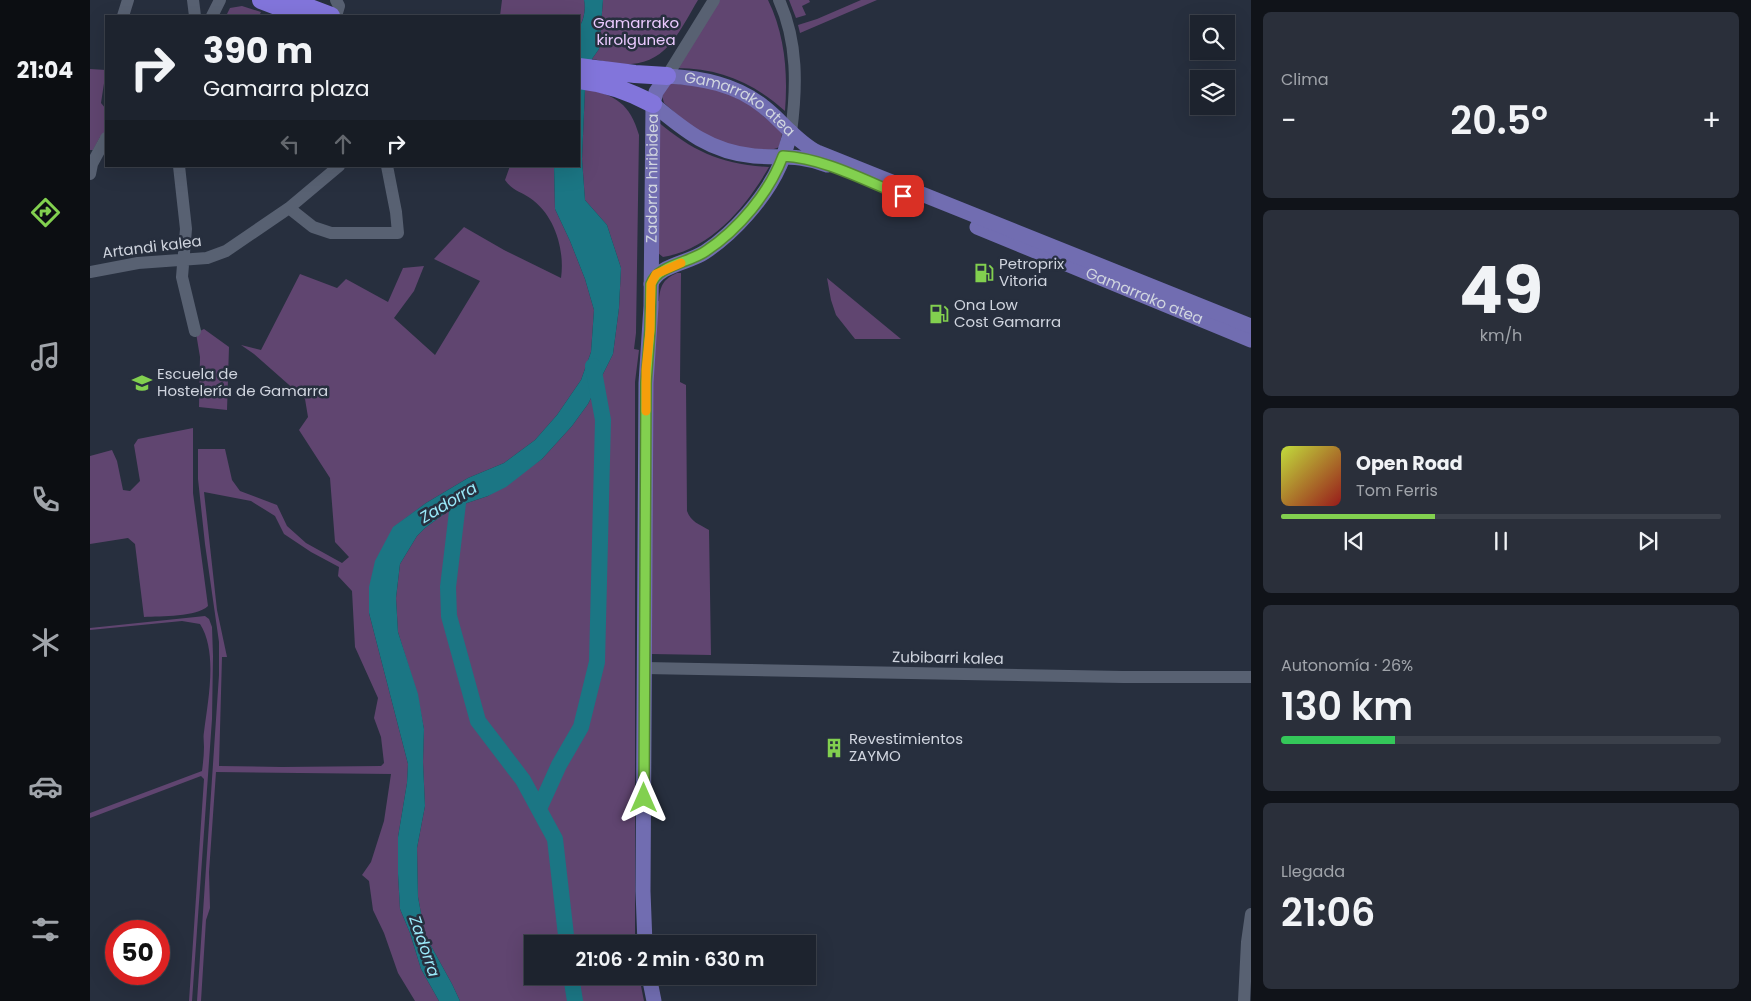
<!DOCTYPE html>
<html lang="es">
<head>
<meta charset="utf-8">
<style>
  :root { --surface:#1d232e; --page:#2a2f3a; --text:#f1f3f6; --muted:#a0a4aa; --line:#3b404a; --accent:#82d04f }
  body { margin:0; font-family:Poppins,sans-serif; background:var(--page); color:var(--text); height:100vh; display:flex; flex-direction:column; font-size:19px; white-space:nowrap }
  * { box-sizing:border-box; margin:0 }
  p { font-size:16px; color:var(--muted) }
  .icon { flex:none; width:28px; height:28px; fill:none; stroke:currentColor; stroke-width:2; stroke-linecap:round; stroke-linejoin:round }
  .map { position:relative; flex:1; overflow:hidden }
  .drawer { display:flex; flex-direction:column; gap:12px; padding:12px; background:#101319; width:500px }
  .drawer>* { flex:none }
  .hud { position:absolute; left:15px; top:15px; width:475px; height:152px; border-radius:0px; box-shadow:0 5px 20px #0002,0 0 0 1px var(--line); background:#1d232e; color:var(--text); overflow:hidden }
  .tools { position:absolute; left:1100px; top:15px; display:grid; gap:10px }
  .tools a { display:grid; place-items:center; width:45px; height:45px; border-radius:0px; background:var(--surface); box-shadow:0 5px 20px #0002,0 0 0 1px var(--line); font-size:25px }
  .speed { position:absolute; left:15px; top:920px; display:flex; gap:10px; font-size:25px; font-weight:700; text-align:center }
  .speed>* { display:grid; place-content:center; width:65px; height:65px; border-radius:50%; background:var(--surface); box-shadow:0 5px 20px #0002,0 0 0 1px var(--line); line-height:1 }
  .speed .limit { border:8px solid #d22; background:#fff; color:#111 }
  .pin { position:absolute; display:grid; place-items:center; width:42px; height:42px; color:#fff; margin:-21px; border-radius:10px; box-shadow:0 2px 8px #0006 }
  .me { position:absolute; width:55px; margin:-28px; rotate:0deg; stroke-linejoin:round; filter:drop-shadow(0 0 4px #0008) }
  .turn { display:flex; align-items:center; gap:18px; height:105px; padding:0 15px; font-size:22px }
  .turn .icon { width:65px; height:65px; stroke-width:2.5 }
  .turn b { display:block; font-size:35px; line-height:42px }
  .lanes { display:flex; align-items:center; height:48px; padding:0 15px; background:#0003; justify-content:center; gap:25px; direction:ltr }
  .lanes .off { opacity:.35 }
  .big { font-size:38px; font-weight:600; line-height:1.1 }
  .drawer .tile { flex:1; display:flex; flex-direction:column; justify-content:center; gap:8px; min-width:0; padding:0 18px; border-radius:8px; background:var(--page) }
  .drawer .dial { align-items:center; gap:0 }
  .dial b { font-size:65px; line-height:1 }
  .song { display:flex; align-items:center; gap:15px }
  .cover { width:60px; height:60px; border-radius:8px; background:linear-gradient(135deg,hsl(70 70% 55%),hsl(0 70% 35%)) }
  .played { height:5px; border-radius:2px; background:linear-gradient(90deg,var(--accent) 35%,var(--line) 35%) }
  .keys { display:flex; justify-content:space-around; direction:ltr }
  .heat { display:flex; justify-content:space-between; align-items:center; font-size:28px; direction:ltr }
  .charge { height:8px; border-radius:4px; background:linear-gradient(90deg,#34c759 26%,var(--line) 0) }
  .trip { position:absolute; left:434px; top:935px; width:292px; height:50px; border-radius:0px; background:var(--surface); box-shadow:0 5px 20px #0002,0 0 0 1px var(--line); font-weight:600; line-height:50px; text-align:center }
  main { display:flex; flex:1; min-height:0 }
  .menu { display:flex; flex-direction:column; width:90px; justify-content:space-around; align-items:center; background:#0c0e12; color:var(--muted) }
  .menu .icon { width:35px; height:35px }
  .menu .current { color:var(--accent) }
  .menu b { font-size:22px; color:var(--text) }
  .map>svg:first-child { display:block }
  .green { fill:#604570; fill-rule:evenodd }
  .water { fill:#1b7684 }
  .lines { fill:none; stroke-linecap:round; stroke-linejoin:round }
  .river { stroke:#1b7684; stroke-width:16 }
  .minor { stroke:#586172; stroke-width:12 }
  .major { stroke:#716db1; stroke-width:15 }
  .highway { stroke:#8275db; stroke-width:18 }
  .route-casing { stroke:#548733; stroke-width:12 }
  .route { stroke:#82d04f; stroke-width:9 }
  .slow { stroke:#f59e0b; stroke-width:9 }
  .labels { text-anchor:middle; stroke-width:5; stroke-linejoin:round; paint-order:stroke }
  .park-label { font-size:15px; fill:#ebcaff; stroke:#272f3e }
  .street-label { font-size:15px; fill:#d0d5df; stroke:#272f3e }
  .poi-label { font-size:15px; fill:#d0d5df; stroke:#272f3e; text-anchor:start }
  .water-label { font-size:16px; font-style:italic; fill:#9ae9f9; stroke:#272f3e }
</style>
</head>
<body>
<main>
<nav class="menu">
<b>21:04</b>
<svg class="icon current" aria-label="directions" viewBox="0 0 24 24"><path d="M12 3l9 9-9 9-9-9zM9 14v-3h6M13 9l2 2-2 2"/></svg>
<svg class="icon" aria-label="music" viewBox="0 0 24 24"><path d="M9 18V5l10-2v13"/><circle cx="6" cy="18" r="3"/><circle cx="16" cy="16" r="3"/></svg>
<svg class="icon" aria-label="phone" viewBox="0 0 24 24"><path d="M5 4h4l2 5-3 2q2 4 5 5l2-3 5 2v4C11 20 4 13 5 4z"/></svg>
<svg class="icon" aria-label="climate" viewBox="0 0 24 24"><path d="M12 3v18M4 7l16 10M4 17L20 7"/></svg>
<svg class="icon" aria-label="car" viewBox="0 0 24 24"><path d="M5 17H2v-5l4-1 3-4h7l3 4 3 1v5h-3M9 17h6M6 11h13"/><circle cx="7" cy="17" r="2"/><circle cx="17" cy="17" r="2"/></svg>
<svg class="icon" aria-label="filters" viewBox="0 0 24 24"><path d="M4 7h16M4 17h16"/><circle cx="9" cy="7" r="2"/><circle cx="15" cy="17" r="2"/></svg>
</nav>
<div class="map">
<svg width="1161" height="1001" viewBox="0 0 1161 1001">
  <rect width="100%" height="100%" fill="#272f3e"/>
  <path class="green" d="M412,0H494C496,7 494,21 489,27V16H410Z
    M513,0H608C591,28 578,62 541,64C528,65 514,61 502,59L509,49Z
    M630,0H678C695,35 698,73 695,111C664,83 629,68 587,68Z
    M699,0H719L720,2L712,6L716,15L706,18Z
    M771,0H787L710,33L708,25L727,19Z
    M152,6L171,12L169,16H136L140,8Z
    M0,69L16,70L11,103L16,109V132L10,137L3,150H0Z
    M580,83L625,88L659,104L690,130L692,134L689,147C676,156 623,142 610,133C597,124 586,113 574,103L572,96Z
    M495,89C526,95 540,104 549,135L546,333L544,349L549,350L545,382V944H442V976H549L554,1001H370L362,984L335,935L328,897L327,848L335,806L333,762L334,729L327,694L308,632L306,598L310,564L327,536L335,528L362,508L398,496L452,459L482,426L498,404L523,354L529,308L531,268L517,225L495,200L492,159Z
    M567,121C604,152 630,164 679,167C656,207 621,249 573,257L568,253Z
    M420,166H464L465,209L480,241L495,279L504,310L501,352L491,380L467,415L445,440L414,463L378,478L336,503L304,527L279,613L318,764L317,783L308,837V874L310,909L320,933L331,969L349,1001H325L308,973L294,933L283,910L279,881L272,875L281,862L294,821L301,774L126,772L119,872L120,908L116,920L111,1001H107L129,675V642L115,544L108,479V449H135L142,480L150,491L187,505L197,526L216,543L252,563L259,557L245,542L240,478L209,430L218,417L215,399L164,354L151,345L171,350L210,274L247,288L256,279L298,302L313,268L334,266L324,291L304,318L345,355L390,281L344,259L374,227L414,250L471,278C475,250 465,215 440,198C430,191 423,191 415,180ZM114,492L161,501L185,516L194,534L221,552L249,567L248,576L262,591L265,647L288,698L284,718L291,737L294,763L291,766L192,767L129,766L132,657H137L127,610Z
    M587,273H591L590,382L596,385L597,511C601,522 609,524 619,530L621,655L561,654L562,385L566,301H569C570,286 573,279 587,273Z
    M737,278L811,339H765L746,315L741,300Z
    M114,329L139,347L137,410L109,407L110,357L106,333Z
    M103,428V493L118,606C107,617 71,616 54,617L45,544L38,538L0,544V456L22,450L27,461L33,490L40,491L50,481L44,445L48,439Z
    M115,616L119,619L122,627L123,656L122,719L102,1001H99L114,779L111,776L0,818V813L112,771C113,763 114,755 114,747C114,742 113,737 114,732C118,700 128,652 110,624L92,621L0,630V628Z"/>
  <path class="water" d="M494,0H513L509,49L502,59L495,89L492,159L495,200L517,225L531,268L529,308L523,354L498,404L482,426L452,459L416,487L398,496L362,508L335,528L327,536L310,564L306,598L308,632L328,694L334,729L333,762L335,806L327,848L328,897L335,935L362,984L370,1001H349L331,969L320,933L310,909L308,874V837L317,783L318,764L279,613V587L285,561L303,527L336,503L378,478L414,463L445,440L467,415L491,380L501,352L504,310L495,279L480,241L465,209L464,166H489V27C494,21 496,8 494,0Z"/>
  <g class="lines">
    <path class="river" d="M369,495L358,587L359,616L388,721L433,780L465,839L477,944
      M449,809L469,765L491,727L507,662L513,420L503,366
      M481,976L485,1001"/>
    <path class="minor" d="M103,0L105,16
      M689,0C708,42 707,87 701,132
      M33,16L38,0
      M122,16L130,0
      M246,16L249,6L246,0
      M577,76L624,0
      M89,166L96,229L92,277L105,331
      M0,174L2,164L16,138
      M199,208L223,227L241,233H308L306,212L297,166
      M0,272L48,263L117,258L136,251L199,208L249,166
      M555,668L1033,677H1161
      M1154,1001L1157,942L1161,914"/>
    <g class="major">
      <path d="M563,104C595,131 621,152 664,156C692,158 709,154 737,165"/>
      <path id="s1" d="M887,227L1161,340"/>
      <path d="M561,284C568,265 599,263 615,252C644,233 676,197 690,165C695,154 697,143 701,132"/>
      <path id="s2" d="M555,944L553,891L556,383L561,306L563,104L566,92L577,76C611,78 646,84 674,107C692,121 706,141 727,152L1161,326"/>
      <path d="M559,976L564,1001"/>
    </g>
    <path class="highway" d="M171,0L213,16
      M202,1L241,16
      M489,67L545,74L577,76
      M489,80C515,83 539,91 563,104"/>
  </g>
  <g class="lines">
    <defs>
      <path id="route" d="M554,798L556,383L560,330L561,284C568,265 599,263 616,251C649,229 679,193 693,156C734,158 776,181 813,196"/>
    </defs>
    <use href="#route" class="route-casing"/>
    <use href="#route" class="route"/>
    <path class="slow" d="M556,411V370L560,330L561,284L566,274L591,263"/>
  </g>
  <defs>
    <symbol id="fuel-bare" viewBox="-9 -9 18 18"><path d="M-5.5-6h7V0h2V4h1.3V-2.5L3-4.5l.8-.8L6-3V5H2.5V1h-1V6h-7ZM-4.2-4.7v3.2H.2V-4.7Z" fill="#82d04f" stroke="#272f3e" stroke-width="2.5" paint-order="stroke"/></symbol>
    <symbol id="university-bare" viewBox="-9 -9 18 18"><path d="M0-5L7-2L0 1L-7-2ZM-4 1L0 2.5L4 1V4Q0 6-4 4Z" fill="#82d04f" stroke="#272f3e" stroke-width="2.5" paint-order="stroke"/></symbol>
    <symbol id="building-bare" viewBox="-9 -9 18 18"><path d="M-4-6H4V6H1V3H-1V6H-4ZM-2.5-4.3h1.7v1.8h-1.7ZM.8-4.3h1.7v1.8H.8ZM-2.5-1h1.7V.8h-1.7ZM.8-1h1.7V.8H.8Z" fill="#82d04f" stroke="#272f3e" stroke-width="2.5" paint-order="stroke"/></symbol>
  </defs>
  <g fill-rule="evenodd">
    <use href="#fuel-bare" x="880" y="259" width="28" height="28"/>
    <use href="#fuel-bare" x="835" y="300" width="28" height="28"/>
    <use href="#university-bare" x="38" y="369" width="28" height="28"/>
    <use href="#building-bare" x="730" y="734" width="28" height="28"/>
  </g>
  <g class="labels">
    <g class="park-label">
      <text x="546" y="28">Gamarrako<tspan x="546" dy="17">kirolgunea</tspan></text>
    </g>
    <g class="street-label">
      <text dy="5" stroke="none"><textPath href="#s2" startOffset="952">Gamarrako atea</textPath></text>
      <text dy="5" stroke="none"><textPath href="#s2" startOffset="766">Zadorra hiribidea</textPath></text>
      <text transform="translate(62 247) rotate(-7)" y="5">Artandi kalea</text>
      <text dy="5" stroke="none"><textPath href="#s1" startOffset="181">Gamarrako atea</textPath></text>
      <text transform="translate(858 658) rotate(1)" y="5">Zubibarri kalea</text>
    </g>
    <g class="poi-label">
      <text x="909" y="269">Petroprix<tspan x="909" dy="17">Vitoria</tspan></text>
      <text x="864" y="310">Ona Low<tspan x="864" dy="17">Cost Gamarra</tspan></text>
      <text x="67" y="379">Escuela de<tspan x="67" dy="17">Hostelería de Gamarra</tspan></text>
      <text x="759" y="744">Revestimientos<tspan x="759" dy="17">ZAYMO</tspan></text>
    </g>
    <g class="water-label">
      <text transform="translate(358 502) rotate(-31)" y="6">Zadorra</text>
      <text transform="translate(335 946) rotate(71)" y="6">Zadorra</text>
    </g>
  </g>
</svg>
<div class="tools">
<a><svg class="icon" aria-label="search" viewBox="0 0 24 24"><circle cx="10" cy="10" r="6"/><path d="M15 15l6 6"/></svg></a>
<a><svg class="icon" aria-label="layers" viewBox="0 0 24 24"><path d="M12 4l9 5-9 5-9-5zM3 14l9 5 9-5"/></svg></a>
</div>
<div class="speed"><div class="limit">50</div></div>
<div class="pin" style="left:813px;top:196px;background:#d93025"><svg class="icon" aria-label="arrive" viewBox="0 0 24 24"><path d="M6 21V4h12l-3 4 3 4H6"/></svg></div>
<svg class="me" style="left:554px;top:798px" viewBox="-20 -20 40 40"><path d="M0-17L14 15 0 8-14 15z" fill="#82d04f" stroke="#fff" stroke-width="4"/></svg>
<div class="trip">21:06 · 2 min · 630 m</div>
<div class="hud">
<div class="turn"><svg class="icon" aria-label="right" viewBox="0 0 24 24"><path d="M7 20v-9h11M14 6l5 5-5 5"/></svg><div><b>390 m</b>Gamarra plaza</div></div>
<div class="lanes"><svg class="icon off" aria-label="left" viewBox="0 0 24 24"><path d="M17 20v-9H6M10 6l-5 5 5 5"/></svg><svg class="icon off" aria-label="ahead" viewBox="0 0 24 24"><path d="M12 20V5M6 11l6-6 6 6"/></svg><svg class="icon" aria-label="right" viewBox="0 0 24 24"><path d="M7 20v-9h11M14 6l5 5-5 5"/></svg></div>
</div>
</div>
<section class="drawer">
<div class="tile"><p>Clima</p>
<div class="heat"><a>−</a><b class="big">20.5°</b><a>+</a></div>
</div>
<div class="tile dial"><b>49</b><p>km/h</p></div>
<div class="tile">
<div class="song"><i class="cover"></i><div><b>Open Road</b><p>Tom Ferris</p></div></div>
<div class="played"></div>
<div class="keys"><svg class="icon" aria-label="previous" viewBox="0 0 24 24"><path d="M18 5L8 12l10 7zM5 5v14"/></svg><svg class="icon" aria-label="pause" viewBox="0 0 24 24"><path d="M8 5v14M16 5v14"/></svg><svg class="icon" aria-label="next" viewBox="0 0 24 24"><path d="M6 5l10 7-10 7zM19 5v14"/></svg></div>
</div>
<div class="tile"><p>Autonomía · 26%</p><b class="big">130 km</b><div class="charge"></div></div>
<div class="tile"><p>Llegada</p><b class="big">21:06</b></div>
</section>
</main>
</body>
</html>
